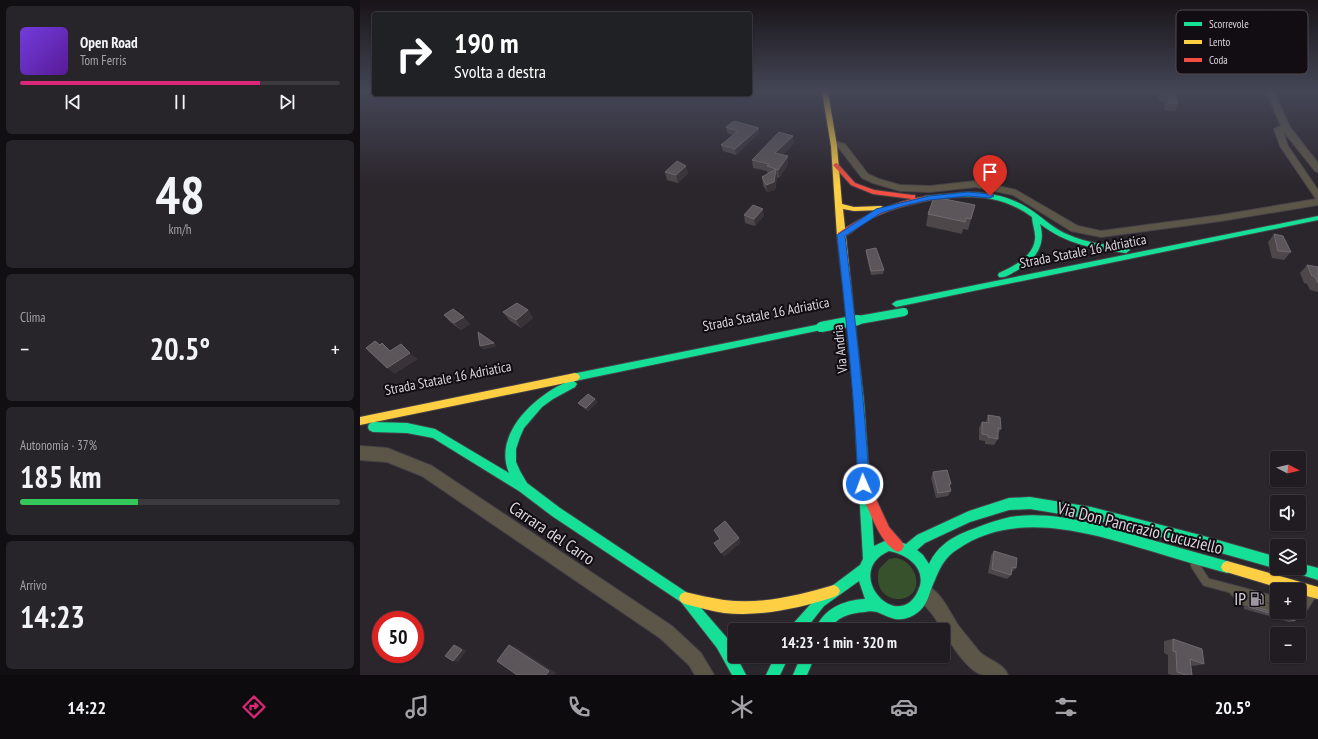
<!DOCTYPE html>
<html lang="it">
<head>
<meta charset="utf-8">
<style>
  :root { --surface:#201c21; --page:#28252a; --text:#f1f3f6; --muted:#a2a1a5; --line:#3d3a3f; --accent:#db2777 }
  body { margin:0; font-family:"PT Sans Narrow",sans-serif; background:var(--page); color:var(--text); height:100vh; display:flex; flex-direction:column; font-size:15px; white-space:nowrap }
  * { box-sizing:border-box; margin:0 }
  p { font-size:13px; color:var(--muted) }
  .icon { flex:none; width:22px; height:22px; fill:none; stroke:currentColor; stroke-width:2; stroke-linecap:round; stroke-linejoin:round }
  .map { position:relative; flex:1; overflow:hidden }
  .drawer { display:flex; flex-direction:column; gap:6px; padding:6px; background:#120f12; width:360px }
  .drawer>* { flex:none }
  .top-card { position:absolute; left:12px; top:12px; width:380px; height:84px; border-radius:4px; box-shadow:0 1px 3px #0004,0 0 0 1px var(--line); background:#202124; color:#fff; overflow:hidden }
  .needle { width:26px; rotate:97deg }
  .controls { position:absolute; left:910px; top:451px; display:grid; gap:8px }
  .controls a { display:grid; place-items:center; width:36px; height:36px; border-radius:4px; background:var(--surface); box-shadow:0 1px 3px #0004,0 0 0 1px var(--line); font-size:20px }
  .speed { position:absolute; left:12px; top:611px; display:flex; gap:8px; font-size:20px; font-weight:700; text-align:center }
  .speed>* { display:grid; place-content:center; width:52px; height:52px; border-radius:50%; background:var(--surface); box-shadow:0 1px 3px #0004,0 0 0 1px var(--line); line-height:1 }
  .speed .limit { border:6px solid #d22; background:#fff; color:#111 }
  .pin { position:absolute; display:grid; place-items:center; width:34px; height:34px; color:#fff; margin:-41px -17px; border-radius:50% 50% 50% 0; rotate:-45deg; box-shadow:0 0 4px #0007 }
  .pin .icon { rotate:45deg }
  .me { position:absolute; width:44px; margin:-22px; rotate:358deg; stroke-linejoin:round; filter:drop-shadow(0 0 3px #0008) }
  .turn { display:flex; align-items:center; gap:14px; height:84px; padding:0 16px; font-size:18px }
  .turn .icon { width:52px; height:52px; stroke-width:2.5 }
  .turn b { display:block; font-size:28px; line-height:34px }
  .big { font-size:30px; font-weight:700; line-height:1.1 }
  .drawer .widget { flex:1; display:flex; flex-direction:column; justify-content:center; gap:6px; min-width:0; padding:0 14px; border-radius:6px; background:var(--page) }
  .drawer .dial { align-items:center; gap:0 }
  .dial b { font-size:52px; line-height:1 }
  .song { display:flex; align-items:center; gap:12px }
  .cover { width:48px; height:48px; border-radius:6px; background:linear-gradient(135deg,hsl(260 70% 55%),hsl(270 70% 35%)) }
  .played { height:4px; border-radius:2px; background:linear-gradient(90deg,var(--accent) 75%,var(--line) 75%) }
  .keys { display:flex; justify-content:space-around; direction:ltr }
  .heat { display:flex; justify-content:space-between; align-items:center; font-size:22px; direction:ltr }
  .charge { height:6px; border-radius:3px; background:linear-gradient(90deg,#34c759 37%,var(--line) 0) }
  .trip { position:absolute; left:368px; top:623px; width:222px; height:40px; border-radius:4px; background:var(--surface); box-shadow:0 1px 3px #0004,0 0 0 1px var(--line); font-weight:700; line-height:40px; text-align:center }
  .tab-bar { display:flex; height:64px; justify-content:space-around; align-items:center; background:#0d0b0d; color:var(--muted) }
  .tab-bar .icon { width:28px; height:28px }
  .tab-bar .current { color:var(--accent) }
  .tab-bar b { font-size:18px; color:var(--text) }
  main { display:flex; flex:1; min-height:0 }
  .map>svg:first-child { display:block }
  .green { fill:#37512c }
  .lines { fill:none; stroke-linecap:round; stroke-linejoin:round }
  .lane-casing { stroke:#464248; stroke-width:10 }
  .street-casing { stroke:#464248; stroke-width:2 }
  .fast-casing { stroke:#464248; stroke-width:2 }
  .slow-casing { stroke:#464248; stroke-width:2 }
  .jam-casing { stroke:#464248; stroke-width:2 }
  .lane { stroke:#5c5648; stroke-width:8 }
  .street { fill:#5c5648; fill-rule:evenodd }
  .fast { fill:#16e098; fill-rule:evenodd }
  .slow { fill:#ffcf43; fill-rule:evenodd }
  .jam { fill:#f24e42; fill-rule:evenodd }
  .fast-bridge-far1-casing { stroke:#464248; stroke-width:10; stroke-linecap:butt }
  .fast-bridge-casing { stroke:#464248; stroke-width:12; stroke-linecap:butt }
  .fast-bridge-far1 { stroke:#16e098; stroke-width:8 }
  .fast-bridge { stroke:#16e098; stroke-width:10 }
  .wall { fill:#4d474a }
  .shaded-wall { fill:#393337 }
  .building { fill:#5c565a; stroke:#706a6f }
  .route { fill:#1a73e8; stroke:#114b97 }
  .labels { text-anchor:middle; stroke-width:4; stroke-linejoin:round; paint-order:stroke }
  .street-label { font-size:14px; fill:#dcd5de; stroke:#120d13 }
  .near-street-label { font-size:17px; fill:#dcd5de; stroke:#120d13 }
  .near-poi-label { font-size:17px; fill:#dcd5de; stroke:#120d13; text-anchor:end }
  .key { fill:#120d13; stroke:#4f4950; stroke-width:1 }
  .key-label { font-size:11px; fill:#dcd5de }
</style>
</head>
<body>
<main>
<section class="drawer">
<div class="widget">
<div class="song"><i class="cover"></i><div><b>Open Road</b><p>Tom Ferris</p></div></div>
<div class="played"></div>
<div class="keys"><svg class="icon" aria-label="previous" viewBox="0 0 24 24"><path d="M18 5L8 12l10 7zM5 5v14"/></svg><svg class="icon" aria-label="pause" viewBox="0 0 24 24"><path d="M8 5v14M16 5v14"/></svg><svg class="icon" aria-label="next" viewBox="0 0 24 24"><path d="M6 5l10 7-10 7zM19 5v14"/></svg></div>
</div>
<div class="widget dial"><b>48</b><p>km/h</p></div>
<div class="widget"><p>Clima</p>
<div class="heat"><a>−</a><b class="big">20.5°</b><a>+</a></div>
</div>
<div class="widget"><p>Autonomia · 37%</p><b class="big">185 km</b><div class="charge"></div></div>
<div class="widget"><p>Arrivo</p><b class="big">14:23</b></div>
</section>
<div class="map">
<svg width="958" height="675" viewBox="0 0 958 675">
  <rect width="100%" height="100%" fill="#2b252c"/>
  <path class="green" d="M535,558C544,559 550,564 554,572C569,607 509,610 519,569L529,559Z"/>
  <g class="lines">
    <defs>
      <path id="lane" d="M835,565L846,582L917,601
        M872,589L883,601L917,610
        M939,607H944L951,596
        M923,612H928"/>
      <path id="street" d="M906,92H914L930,127L958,163V172L955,171L923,131L928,146L958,190V205L861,221L741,237L711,231L653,195L616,187L570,192L540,191L513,183L502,178L479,148L470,144L474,141L485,144L508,174L519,179L540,185L570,186L616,181L656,190L718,226L741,231L861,215L956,199L920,146L914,129L921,126Z
        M0,446L27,448L72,466L312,626L341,653L354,675H335L329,665L300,638L62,476L27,462L0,460Z
        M565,585C581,591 589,611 598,625C604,633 611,641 618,650C626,660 643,662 648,675C640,675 631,675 623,675C605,671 584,632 575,618C569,609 561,603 557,593L559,587Z"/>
      <path id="fast" d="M608,192C632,193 654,197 674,212C685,220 696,230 709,235C727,243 747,245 766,247L770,250L766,253C734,249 706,244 680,224C687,247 673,262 654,272C649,275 645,278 639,277L638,275L639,273C654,266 673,257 675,239C676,232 672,224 672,217C639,193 606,195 568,200L564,198L565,196Z
        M958,216V220L536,307L532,304L536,301Z
        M491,319L495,322L504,402L514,546L529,539L546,544L557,535L609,511L649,498L670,497L731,507L840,535L917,557V568H919L917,569L840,547L731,519L670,509L649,510L610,522L565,543L557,550L563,555L569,564C578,545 593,536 613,529C625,524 637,520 650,517C696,510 744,526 788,539C814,546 840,554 867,561L871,563L873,567L871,571L867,573C842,566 816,559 791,551C730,533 655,509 598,549C586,556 580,567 575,580C568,594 569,606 554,615C538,624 530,617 517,612C513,611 508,611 505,612C489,613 477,617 469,630H455C463,609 483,600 505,599L499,581L464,606L445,630H431L432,625L456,598L500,565L503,559L494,402L487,322ZM529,551C550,555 569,571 557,593C536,633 482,572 529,551Z
        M461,324L465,327L461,330L215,381L213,380L217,384L215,387L193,399L182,407L164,428L160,437L156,449V462L160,471L167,483L200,508L329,594L367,638L386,675H372L357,648L321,602L192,516L159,491L73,438L47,433L13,432L9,430L8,427L9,424L13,422L47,423L75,429L149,473C132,433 178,392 212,380L210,377L212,374Z
        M939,563L958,568V580L932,572L930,568H939Z
        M415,656H429L420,675H406Z
        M441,656H455L447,675H433Z"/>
      <path id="slow" d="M462,92H468L477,146L482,204L494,207L521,206L525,208L521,210L494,211L483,209L495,322L491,325L487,322L477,236L471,146Z
        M215,373L218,374L220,377L218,380L215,381L0,425V417Z
        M867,561L958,587V599L939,594V590H926L863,571L861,567L863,563Z
        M474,585L478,587L480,591L478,595L474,597C439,608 402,617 364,613C351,611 338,607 325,604L321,602L319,598L321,594L325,592C338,595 351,598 364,600C402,605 439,595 474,585Z"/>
      <path id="jam" d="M476,163L478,164L495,183L514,190L552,195H555V198L568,196L572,198L571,200C547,205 526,210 505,222C498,226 487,239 478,237V233C501,217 524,206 552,199L513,194L491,185L473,165Z
        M506,485L510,486L529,527L542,542L544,546L542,550L538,552C520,545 508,507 500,490L502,486Z"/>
    </defs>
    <use href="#lane" class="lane-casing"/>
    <use href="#street" class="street-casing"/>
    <use href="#fast" class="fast-casing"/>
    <use href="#slow" class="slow-casing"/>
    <use href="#jam" class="jam-casing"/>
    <use href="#lane" class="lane"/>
    <use href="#street" class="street"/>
    <use href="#fast" class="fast"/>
    <use href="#slow" class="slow"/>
    <use href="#jam" class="jam"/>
    <defs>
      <path id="fast-bridge-far1" d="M493,321L544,312"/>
      <path id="fast-bridge" d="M461,327L498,320"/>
    </defs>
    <use href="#fast-bridge-far1" class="fast-bridge-far1-casing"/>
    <use href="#fast-bridge" class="fast-bridge-casing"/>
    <use href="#fast-bridge-far1" class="fast-bridge-far1"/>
    <use href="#fast-bridge" class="fast-bridge"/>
  </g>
  <path class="wall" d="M797,92H815L818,104L815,111L805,110L804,102L799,101Z
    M366,127L399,133L376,155L363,151L361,145L373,135L367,133Z
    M434,143L422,155L428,164L419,178L417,177L415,190L407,192L403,185L402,177L408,174L407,171L393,168L392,160Z
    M305,172L328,173L318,183L307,180Z
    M615,205L608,230L603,229L602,234L566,226L568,214Z
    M384,215L404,216L395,226L385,223Z
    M914,234L931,252L924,260L912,258L908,242Z
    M506,250L524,270L523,274L511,275L506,253Z
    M947,265L958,267V292L950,290L947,284L944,283L940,273Z
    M168,310L173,318L161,328L149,320L143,312Z
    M84,315L110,324L101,330L90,322Z
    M238,402L228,411L221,406L218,403Z
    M628,415L641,429L638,434V439L634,445L625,444V441L619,440V428L622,422H626Z
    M573,472L591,484L589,487L591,491L588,496L576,498L571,478Z
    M634,551L656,568L652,572L651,575L647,579L628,573L631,555Z
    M889,605L935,621L929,622L884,609V607Z
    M813,639L844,664L834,666L831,665L832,675H812L808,674V655L804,653V641Z"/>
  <path class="shaded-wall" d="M376,94H388L377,102Z
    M399,128V133L376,155L375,149Z
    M433,136L434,143L416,161L415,153Z
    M428,156V164L419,178L418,170Z
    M326,166L328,173L318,183L316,175Z
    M416,169L417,177L415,190L407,192L406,185Z
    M403,209L404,216L395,226L394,219Z
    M168,310L173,318L161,328L156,320Z
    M104,317L110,324L101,330L94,323Z
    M134,343L137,346L123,350L120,346Z
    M50,353L58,359L35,374L27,368Z
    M235,399L238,402L228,411L226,408Z
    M379,538L381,543L364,557L361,553Z
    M94,645L99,646L106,651L98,662L93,661Z
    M149,645L156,647L196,673L194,675H186Z"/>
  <path class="building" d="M802,92H815L818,104L809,103L807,95H802Z
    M374,121L399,128L375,149L361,145L378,131L366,127Z
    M419,132L433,136L415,153L428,156L418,170L416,169L414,182L406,185L402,177L416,169L407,166L409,164L392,160Z
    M317,161L326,166L316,175L305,172Z
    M574,197L615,205L611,219L606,218L605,222L568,214Z
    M393,205L403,209L394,219L384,215Z
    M914,234L923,236L931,252L918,251Z
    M516,248L524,270L511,271L506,250Z
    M947,265L958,267V283L954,276H952Z
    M157,303L168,310L156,320L143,312Z
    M93,309L104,317L94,323L84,315Z
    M118,332L134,343L120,346Z
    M15,341L20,345L22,343L30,351L41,344L50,353L27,368L6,348Z
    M228,394L235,399L226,408L218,403Z
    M628,415L640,417L641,429L638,428V439L628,437V435L622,434V422L629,423Z
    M587,470L591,484H589L591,491L578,493L573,472Z
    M365,521L379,538L361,553L354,543L360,539L354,530Z
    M634,551L657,558L656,568L652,567L651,575L632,569Z
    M889,605L928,616H934L935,621L889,607Z
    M813,639L842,649L844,664L830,659L832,675H826L817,672L816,652L813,651Z
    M94,645L102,650L93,661L85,656Z
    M149,645L189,671L186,675H157L137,661Z"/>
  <linearGradient id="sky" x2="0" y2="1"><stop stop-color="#181418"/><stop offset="0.49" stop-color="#444656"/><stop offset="1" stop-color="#444656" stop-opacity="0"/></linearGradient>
  <rect width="958" height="186" fill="url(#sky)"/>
  <path class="route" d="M608,192L630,194L634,196L630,198L608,196L569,200L543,206L521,213L485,236C495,319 505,401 509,484L507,488L503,490L499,488L498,484C495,401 486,318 477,235L516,209L569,196Z"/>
  <defs>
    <symbol id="fuel-bare" viewBox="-9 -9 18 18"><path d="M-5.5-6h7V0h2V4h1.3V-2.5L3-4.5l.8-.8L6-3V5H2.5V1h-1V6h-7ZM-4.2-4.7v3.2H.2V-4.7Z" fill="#9e97a0" stroke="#120d13" stroke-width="2.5" paint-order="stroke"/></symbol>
  </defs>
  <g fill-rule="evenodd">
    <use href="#fuel-bare" x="887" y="589" width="20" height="20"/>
  </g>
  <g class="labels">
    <g class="street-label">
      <text transform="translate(723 251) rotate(-11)" y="5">Strada Statale 16 Adriatica</text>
      <text transform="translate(406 314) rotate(-11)" y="5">Strada Statale 16 Adriatica</text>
      <text transform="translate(480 349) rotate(-96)" y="5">Via Andria</text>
      <text transform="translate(88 378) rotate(-11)" y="5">Strada Statale 16 Adriatica</text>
    </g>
    <g class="near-street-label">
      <text transform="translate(780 528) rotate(14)" y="6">Via Don Pancrazio Cucuziello</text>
      <text transform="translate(192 533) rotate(34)" y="6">Carrara del Carro</text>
    </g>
    <g class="near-poi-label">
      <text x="886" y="605">IP</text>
    </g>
  </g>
  <rect x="816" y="10" width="132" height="64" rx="6" class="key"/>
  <rect x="824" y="22" width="18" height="4" fill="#16e098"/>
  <rect x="824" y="40" width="18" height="4" fill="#ffcf43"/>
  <rect x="824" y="58" width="18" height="4" fill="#f24e42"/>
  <g class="key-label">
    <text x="849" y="28">Scorrevole</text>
    <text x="849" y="46">Lento</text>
    <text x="849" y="64">Coda</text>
  </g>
</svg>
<div class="controls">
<a><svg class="needle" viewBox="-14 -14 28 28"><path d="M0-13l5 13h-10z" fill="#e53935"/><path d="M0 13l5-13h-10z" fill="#a2a1a5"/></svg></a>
<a><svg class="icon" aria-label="sound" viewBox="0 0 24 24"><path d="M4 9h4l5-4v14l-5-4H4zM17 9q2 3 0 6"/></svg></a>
<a><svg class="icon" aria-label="layers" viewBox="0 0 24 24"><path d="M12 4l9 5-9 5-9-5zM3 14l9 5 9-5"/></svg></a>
<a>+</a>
<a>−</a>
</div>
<div class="speed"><div class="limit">50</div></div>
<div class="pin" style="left:630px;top:196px;background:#d93025"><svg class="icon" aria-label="arrive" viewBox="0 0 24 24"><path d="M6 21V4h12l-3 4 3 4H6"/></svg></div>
<svg class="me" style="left:503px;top:484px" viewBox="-20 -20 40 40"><circle r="17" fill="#1a73e8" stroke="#fff" stroke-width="3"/><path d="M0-11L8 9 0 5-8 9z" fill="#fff"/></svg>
<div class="trip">14:23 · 1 min · 320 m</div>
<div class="top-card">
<div class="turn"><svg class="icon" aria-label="right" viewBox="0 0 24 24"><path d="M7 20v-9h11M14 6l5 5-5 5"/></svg><div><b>190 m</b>Svolta a destra</div></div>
</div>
</div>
</main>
<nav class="tab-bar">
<b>14:22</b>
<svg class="icon current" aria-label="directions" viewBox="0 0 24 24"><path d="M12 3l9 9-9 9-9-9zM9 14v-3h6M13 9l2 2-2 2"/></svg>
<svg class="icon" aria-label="music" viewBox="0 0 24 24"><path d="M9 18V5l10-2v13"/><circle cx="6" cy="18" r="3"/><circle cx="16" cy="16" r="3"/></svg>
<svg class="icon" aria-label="phone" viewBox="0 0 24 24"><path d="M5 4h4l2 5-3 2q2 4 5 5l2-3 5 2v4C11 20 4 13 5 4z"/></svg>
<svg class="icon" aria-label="climate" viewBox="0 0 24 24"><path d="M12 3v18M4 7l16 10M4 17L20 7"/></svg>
<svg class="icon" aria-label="car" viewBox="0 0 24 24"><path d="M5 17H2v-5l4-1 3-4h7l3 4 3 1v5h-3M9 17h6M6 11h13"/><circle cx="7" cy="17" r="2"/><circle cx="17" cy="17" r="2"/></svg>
<svg class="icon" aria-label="filters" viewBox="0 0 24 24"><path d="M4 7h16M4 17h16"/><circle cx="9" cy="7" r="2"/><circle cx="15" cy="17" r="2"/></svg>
<b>20.5°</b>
</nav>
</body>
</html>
